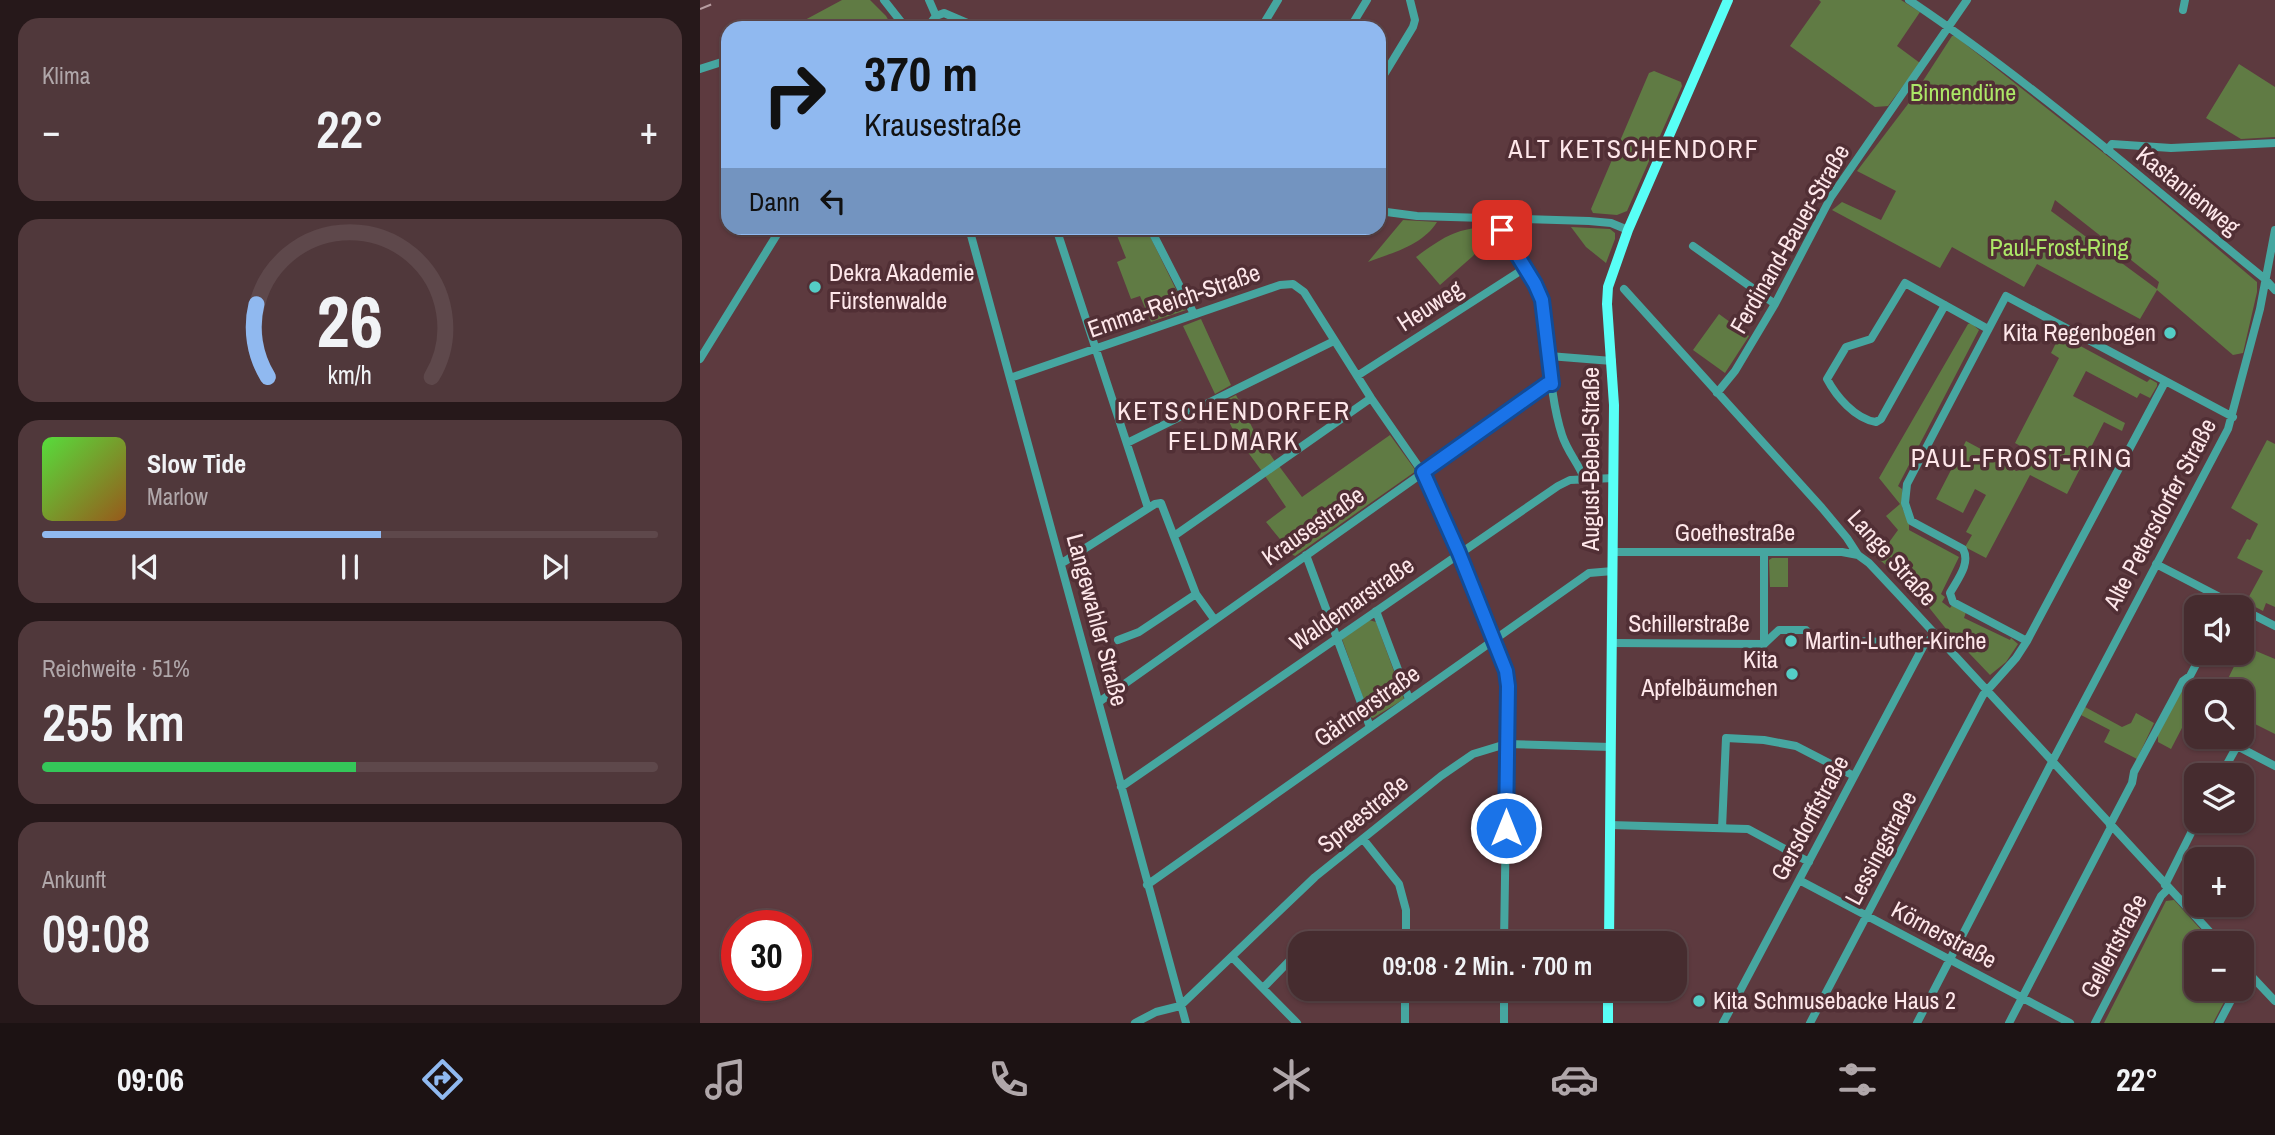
<!DOCTYPE html>
<html lang="de">
<head>
<meta charset="utf-8">
<style>
  :root { --surface:#462c2f; --page:#50383b; --text:#f1f3f6; --muted:#b0a7aa; --line:#5e484b; --accent:#90b9f0 }
  body { margin:0; font-family:"Archivo Narrow",sans-serif; background:var(--page); color:var(--text); height:100vh; display:flex; flex-direction:column; font-size:26px; white-space:nowrap }
  * { box-sizing:border-box; margin:0 }
  p { font-size:23px; color:var(--muted) }
  .icon { flex:none; width:38px; height:38px; fill:none; stroke:currentColor; stroke-width:2; stroke-linecap:round; stroke-linejoin:round }
  .map { position:relative; flex:1; overflow:hidden }
  .drawer { display:flex; flex-direction:column; gap:18px; padding:18px; background:#26181a; width:700px }
  .drawer>* { flex:none }
  .banner { position:absolute; left:21px; top:21px; width:665px; height:214px; border-radius:21px; box-shadow:0 2px 5px #0004,0 0 0 2px var(--line); background:#90b9f0; color:#111; overflow:hidden }
  .buttons { position:absolute; left:1484px; top:595px; display:grid; gap:14px }
  .buttons a { display:grid; place-items:center; width:70px; height:70px; border-radius:14px; background:var(--surface); box-shadow:0 2px 5px #0004,0 0 0 2px var(--line); font-size:35px }
  .speed { position:absolute; left:21px; top:910px; display:flex; gap:14px; font-size:35px; font-weight:700; text-align:center }
  .speed>* { display:grid; place-content:center; width:91px; height:91px; border-radius:50%; background:var(--surface); box-shadow:0 2px 5px #0004,0 0 0 2px var(--line); line-height:1 }
  .speed .limit { border:10px solid #d22; background:#fff; color:#111 }
  .pin { position:absolute; display:grid; place-items:center; width:60px; height:60px; color:#fff; margin:-30px; border-radius:14px; box-shadow:0 4px 10px #0006 }
  .me { position:absolute; width:77px; margin:-38px; rotate:0deg; stroke-linejoin:round; filter:drop-shadow(0 0 5px #0008) }
  .turn { display:flex; align-items:center; gap:24px; height:147px; padding:0 28px; font-size:32px }
  .turn .icon { width:91px; height:91px; stroke-width:2.5 }
  .turn b { display:block; font-size:49px; line-height:60px }
  .then { display:flex; align-items:center; height:66px; padding:0 28px; background:#0003; gap:14px; font-size:26px }
  .big { font-size:52px; font-weight:600; line-height:1.1 }
  .drawer .widget { flex:1; display:flex; flex-direction:column; justify-content:center; gap:10px; min-width:0; padding:0 24px; border-radius:21px; background:var(--page) }
  .drawer .dial { align-items:center; gap:0 }
  .dial svg { height:182px; overflow:visible; fill:none; stroke:var(--line); stroke-width:7; stroke-linecap:round; text-anchor:middle }
  .dial text { fill:var(--text); stroke:none }
  .song { display:flex; align-items:center; gap:21px }
  .cover { width:84px; height:84px; border-radius:10px; background:linear-gradient(135deg,hsl(110 70% 55%),hsl(30 70% 35%)) }
  .played { height:7px; border-radius:4px; background:linear-gradient(90deg,var(--accent) 55%,var(--line) 55%) }
  .keys { display:flex; justify-content:space-around; direction:ltr }
  .heat { display:flex; justify-content:space-between; align-items:center; font-size:38px; direction:ltr }
  .charge { height:10px; border-radius:5px; background:linear-gradient(90deg,#34c759 51%,var(--line) 0) }
  .trip { position:absolute; left:588px; top:931px; width:399px; height:70px; border-radius:21px; background:var(--surface); box-shadow:0 2px 5px #0004,0 0 0 2px var(--line); font-weight:600; line-height:70px; text-align:center }
  .menu { display:flex; height:112px; justify-content:space-around; align-items:center; background:#1c1213; color:var(--muted) }
  .menu .icon { width:49px; height:49px }
  .menu .selected { color:var(--accent) }
  .menu b { font-size:32px; color:var(--text) }
  main { display:flex; flex:1; min-height:0 }
  .map>svg:first-child { display:block }
  .green { fill:#607b44; fill-rule:evenodd }
  .lines { fill:none; stroke-linecap:round; stroke-linejoin:round }
  .minor { stroke:#46a6a0; stroke-width:8 }
  .major { stroke:#58fff6; stroke-width:10 }
  .rail { stroke:#b89ca0; stroke-width:2; stroke-dasharray:12 12; stroke-linecap:butt }
  .route-casing { stroke:#114b97; stroke-width:18 }
  .route { stroke:#1a73e8; stroke-width:12 }
  .poi-dot { fill:#54cdc6; stroke:#512f35; stroke-width:2.5 }
  .labels { text-anchor:middle; stroke-width:7; stroke-linejoin:round; paint-order:stroke }
  .park-label { font-size:24px; fill:#ace767; stroke:#512f35 }
  .street-label { font-size:24px; fill:#fee7ea; stroke:#512f35 }
  .poi-label { font-size:24px; fill:#fee7ea; stroke:#512f35; text-anchor:start }
  .neighbourhood-label { font-size:26px; letter-spacing:2px; fill:#fee7ea; stroke:#512f35 }
</style>
</head>
<body>
<main>
<section class="drawer">
<div class="widget"><p>Klima</p>
<div class="heat"><a>−</a><b class="big">22°</b><a>+</a></div>
</div>
<div class="widget dial"><svg viewBox="0 0 100 80">
<path d="M14 69A42 42 0 1 1 86 69"/>
<path d="M14 69A42 42 0 0 1 9 37" stroke="#90b9f0"/>
<text x="50" y="56" font-size="32" font-weight="700">26</text>
<text x="50" y="72" font-size="11">km/h</text>
</svg></div>
<div class="widget">
<div class="song"><i class="cover"></i><div><b>Slow Tide</b><p>Marlow</p></div></div>
<div class="played"></div>
<div class="keys"><svg class="icon" aria-label="previous" viewBox="0 0 24 24"><path d="M18 5L8 12l10 7zM5 5v14"/></svg><svg class="icon" aria-label="pause" viewBox="0 0 24 24"><path d="M8 5v14M16 5v14"/></svg><svg class="icon" aria-label="next" viewBox="0 0 24 24"><path d="M6 5l10 7-10 7zM19 5v14"/></svg></div>
</div>
<div class="widget"><p>Reichweite · 51%</p><b class="big">255 km</b><div class="charge"></div></div>
<div class="widget"><p>Ankunft</p><b class="big">09:08</b></div>
</section>
<div class="map">
<svg width="1575" height="1023" viewBox="0 0 1575 1023">
  <rect width="100%" height="100%" fill="#5d3a3f"/>
  <path class="green" d="M142,0H170L186,16L193,28H130L120,23L111,28H90Z
    M1119,0H1201L1220,12L1197,46L1220,63L1188,106L1175,107L1090,46L1121,2Z
    M1252,36H1255L1415,162L1557,282V292L1543,353L1533,355L1457,290L1440,319L1337,264L1324,287L1252,247L1240,268L1132,210L1142,202L1181,220L1196,191L1157,171L1208,104ZM1355,200L1459,282L1457,289L1351,211Z
    M1539,64L1575,87V137L1541,139L1506,118Z
    M954,71L981,82L982,86L927,211L917,215L893,213L891,209L949,73Z
    M703,220L737,222C723,245 692,253 668,262Z
    M785,227L794,234L782,244L773,256L740,285L716,257C741,239 754,229 785,227Z
    M871,227L910,229L915,233V239L906,263L886,247Z
    M414,228H446L486,310L451,322L440,296L431,299L417,262L426,258Z
    M1019,314L1049,336L1025,373L993,350Z
    M501,319L531,385L515,394L483,326Z
    M1271,323L1279,330L1198,486L1202,489V507L1209,524V530L1259,557L1241,594L1245,597L1242,602L1250,608L1253,604L1266,612L1264,618L1310,640L1311,638L1318,644L1306,662L1290,675L1247,630L1215,590L1174,555L1190,541L1198,530L1186,516L1200,504L1179,478L1268,324Z
    M1360,335L1447,382L1450,379L1457,383V386L1450,398L1440,393L1437,398L1386,371L1373,396L1425,423L1422,431L1404,422L1367,494L1330,475L1286,558L1265,547L1272,535L1266,532L1286,495L1275,489L1263,513L1236,499L1266,441L1305,462L1316,471L1329,468L1333,461L1331,452L1315,443L1359,358L1351,353Z
    M536,395L553,429L574,460L575,463L564,471L561,470L536,436L520,403Z
    M690,435L716,471L595,556L593,555L566,522L586,507L565,476L579,466L602,497Z
    M1567,440L1575,444V607L1566,603L1563,611L1546,602L1563,571L1537,558L1547,539L1550,540L1558,524L1531,508Z
    M1072,558H1088V587H1070L1069,560Z
    M669,620L676,622L704,699L673,718L670,717L642,639Z
    M1544,646L1575,659V734L1555,724L1545,744L1534,739L1530,747L1510,737H1542V691H1522Z
    M1491,680L1513,691H1496V730L1484,724L1471,749L1458,742V734L1486,683Z
    M1385,707L1422,727L1431,723L1436,713L1454,723L1437,759L1404,742L1410,730L1381,715Z
    M1474,900L1513,943H1496V989H1531L1513,1023H1404L1466,901Z"/>
  <g class="lines">
    <path class="minor" d="M184,0L206,28
      M229,0L236,16
      M1209,0C1333,83 1449,185 1565,279L1575,290
      M1483,10L1485,0
      M227,28L236,16L244,13L279,28
      M561,28L578,0
      M650,28L667,0
      M0,69L28,60
      M679,83L713,27L715,20L710,0
      M1407,150L1412,144L1471,148L1575,143
      M679,211L717,216L889,221L911,223L928,230
      M800,218C805,248 830,272 842,300C850,345 848,391 862,435C867,451 878,463 884,478
      M269,228L486,1023
      M356,228L448,508
      M450,228L494,314
      M993,246L1075,304
      M924,289L1122,508L1147,538L1158,555L1169,563L1199,595L1520,943
      M1245,305L1181,419L1176,422C1155,419 1136,396 1127,379L1146,347L1171,339L1205,283L1288,329
      M849,356L912,361
      M0,359L81,228
      M657,376L825,268
      M310,378L580,285L593,284L604,292L671,398L723,473L759,553L806,671L808,686L804,943
      M1017,393L1035,371L1075,304L1131,197L1267,0
      M427,443L634,341
      M474,536L671,398
      M913,552H1142L1158,555
      M606,555L670,727
      M362,563L455,504L461,503L496,594L514,619
      M1456,564L1539,607
      M1542,609L1575,626
      M676,611L709,699
      M418,640L439,632L496,594
      M1327,641L1253,602L1250,593C1257,580 1271,564 1263,549L1211,521L1205,503L1207,484L1306,296L1533,417
      M912,643L1064,644L1079,630H1106L1116,640L1225,643
      M1064,644V552
      M399,702L847,385L851,384
      M1521,775L1537,746L1575,766
      M421,787L858,486L870,480L914,478
      M910,825L1048,829L1109,862
      M1410,825L1432,783L1434,772L1483,681L1490,676L1502,653
      M1022,828L1026,738L1064,740L1096,746L1154,776
      M663,839L699,884L706,910V943
      M1099,880L1370,1023
      M447,885L889,573L913,571
      M1465,885L1497,821
      M533,958L597,1023
      M1542,966L1575,1001
      M563,988L600,950
      M435,1023L456,1012L480,1006L615,877L741,776L773,754L806,744L911,747
      M705,1023V989
      M804,1023V989
      M1023,1023L1225,643L1236,635
      M1110,1023L1283,695L1316,658L1327,641L1465,382
      M1217,1023L1352,762L1528,429L1560,309L1575,230
      M1309,1023L1411,827
      M1395,1023L1461,896L1468,889
      M1519,1023L1537,989"/>
    <path class="major" d="M909,943L914,405L907,304L908,287L928,230L1028,0
      M908,1023V989"/>
    <path class="rail" d="M0,9L22,0"/>
  </g>
  <g class="lines">
    <defs>
      <path id="route" d="M802,230L835,284L842,300L852,384H847L723,472L759,553L806,671L808,686L806,828"/>
    </defs>
    <use href="#route" class="route-casing"/>
    <use href="#route" class="route"/>
  </g>
  <g class="poi-dot">
    <circle cx="115" cy="287" r="7"/>
    <circle cx="1470" cy="333" r="7"/>
    <circle cx="1091" cy="641" r="7"/>
    <circle cx="1092" cy="674" r="7"/>
    <circle cx="999" cy="1001" r="7"/>
  </g>
  <g class="labels">
    <g class="park-label">
      <text x="1263" y="101">Binnendüne</text>
      <text x="1359" y="256">Paul-Frost-Ring</text>
    </g>
    <g class="street-label">
      <text transform="translate(1488 191) rotate(39)" y="8">Kastanienweg</text>
      <text transform="translate(1090 239) rotate(-60)" y="8">Ferdinand-Bauer-Straße</text>
      <text transform="translate(474 301) rotate(-19)" y="8">Emma-Reich-Straße</text>
      <text transform="translate(730 306) rotate(-33)" y="8">Heuweg</text>
      <text transform="translate(891 459) rotate(-90)" y="8">August-Bebel-Straße</text>
      <text transform="translate(1460 514) rotate(-62)" y="8">Alte Petersdorfer Straße</text>
      <text transform="translate(613 526) rotate(-35)" y="8">Krausestraße</text>
      <text x="1035" y="541">Goethestraße</text>
      <text transform="translate(1192 558) rotate(48)" y="8">Lange Straße</text>
      <text transform="translate(652 604) rotate(-35)" y="8">Waldemarstraße</text>
      <text transform="translate(397 620) rotate(75)" y="8">Langewahler Straße</text>
      <text x="989" y="632">Schillerstraße</text>
      <text transform="translate(667 706) rotate(-35)" y="8">Gärtnerstraße</text>
      <text transform="translate(663 814) rotate(-39)" y="8">Spreestraße</text>
      <text transform="translate(1110 818) rotate(-62)" y="8">Gersdorffstraße</text>
      <text transform="translate(1181 848) rotate(-62)" y="8">Lessingstraße</text>
      <text transform="translate(1244 935) rotate(28)" y="8">Körnerstraße</text>
      <text transform="translate(1414 946) rotate(-62)" y="8">Gellertstraße</text>
    </g>
    <g class="poi-label">
      <text x="129" y="281">Dekra Akademie<tspan x="129" dy="28">Fürstenwalde</tspan></text>
      <text x="1456" y="341" text-anchor="end">Kita Regenbogen</text>
      <text x="1105" y="649">Martin-Luther-Kirche</text>
      <text x="1078" y="668" text-anchor="end">Kita<tspan x="1078" dy="28">Apfelbäumchen</tspan></text>
      <text x="1013" y="1009">Kita Schmusebacke Haus 2</text>
    </g>
    <g class="neighbourhood-label">
      <text x="934" y="158">ALT KETSCHENDORF</text>
      <text x="534" y="420">KETSCHENDORFER<tspan x="534" dy="30">FELDMARK</tspan></text>
      <text x="1322" y="467">PAUL-FROST-RING</text>
    </g>
  </g>
</svg>
<div class="buttons">
<a><svg class="icon" aria-label="sound" viewBox="0 0 24 24"><path d="M4 9h4l5-4v14l-5-4H4zM17 9q2 3 0 6"/></svg></a>
<a><svg class="icon" aria-label="search" viewBox="0 0 24 24"><circle cx="10" cy="10" r="6"/><path d="M15 15l6 6"/></svg></a>
<a><svg class="icon" aria-label="layers" viewBox="0 0 24 24"><path d="M12 4l9 5-9 5-9-5zM3 14l9 5 9-5"/></svg></a>
<a>+</a>
<a>−</a>
</div>
<div class="speed"><div class="limit">30</div></div>
<div class="pin" style="left:802px;top:230px;background:#d93025"><svg class="icon" aria-label="arrive" viewBox="0 0 24 24"><path d="M6 21V4h12l-3 4 3 4H6"/></svg></div>
<svg class="me" style="left:806px;top:828px" viewBox="-20 -20 40 40"><circle r="17" fill="#1a73e8" stroke="#fff" stroke-width="3"/><path d="M0-11L8 9 0 5-8 9z" fill="#fff"/></svg>
<div class="trip">09:08 · 2 Min. · 700 m</div>
<div class="banner">
<div class="turn"><svg class="icon" aria-label="right" viewBox="0 0 24 24"><path d="M7 20v-9h11M14 6l5 5-5 5"/></svg><div><b>370 m</b>Krausestraße</div></div>
<div class="then">Dann<svg class="icon" aria-label="left" viewBox="0 0 24 24"><path d="M17 20v-9H6M10 6l-5 5 5 5"/></svg></div>
</div>
</div>
</main>
<nav class="menu">
<b>09:06</b>
<svg class="icon selected" aria-label="directions" viewBox="0 0 24 24"><path d="M12 3l9 9-9 9-9-9zM9 14v-3h6M13 9l2 2-2 2"/></svg>
<svg class="icon" aria-label="music" viewBox="0 0 24 24"><path d="M9 18V5l10-2v13"/><circle cx="6" cy="18" r="3"/><circle cx="16" cy="16" r="3"/></svg>
<svg class="icon" aria-label="phone" viewBox="0 0 24 24"><path d="M5 4h4l2 5-3 2q2 4 5 5l2-3 5 2v4C11 20 4 13 5 4z"/></svg>
<svg class="icon" aria-label="climate" viewBox="0 0 24 24"><path d="M12 3v18M4 7l16 10M4 17L20 7"/></svg>
<svg class="icon" aria-label="car" viewBox="0 0 24 24"><path d="M5 17H2v-5l4-1 3-4h7l3 4 3 1v5h-3M9 17h6M6 11h13"/><circle cx="7" cy="17" r="2"/><circle cx="17" cy="17" r="2"/></svg>
<svg class="icon" aria-label="filters" viewBox="0 0 24 24"><path d="M4 7h16M4 17h16"/><circle cx="9" cy="7" r="2"/><circle cx="15" cy="17" r="2"/></svg>
<b>22°</b>
</nav>
</body>
</html>
